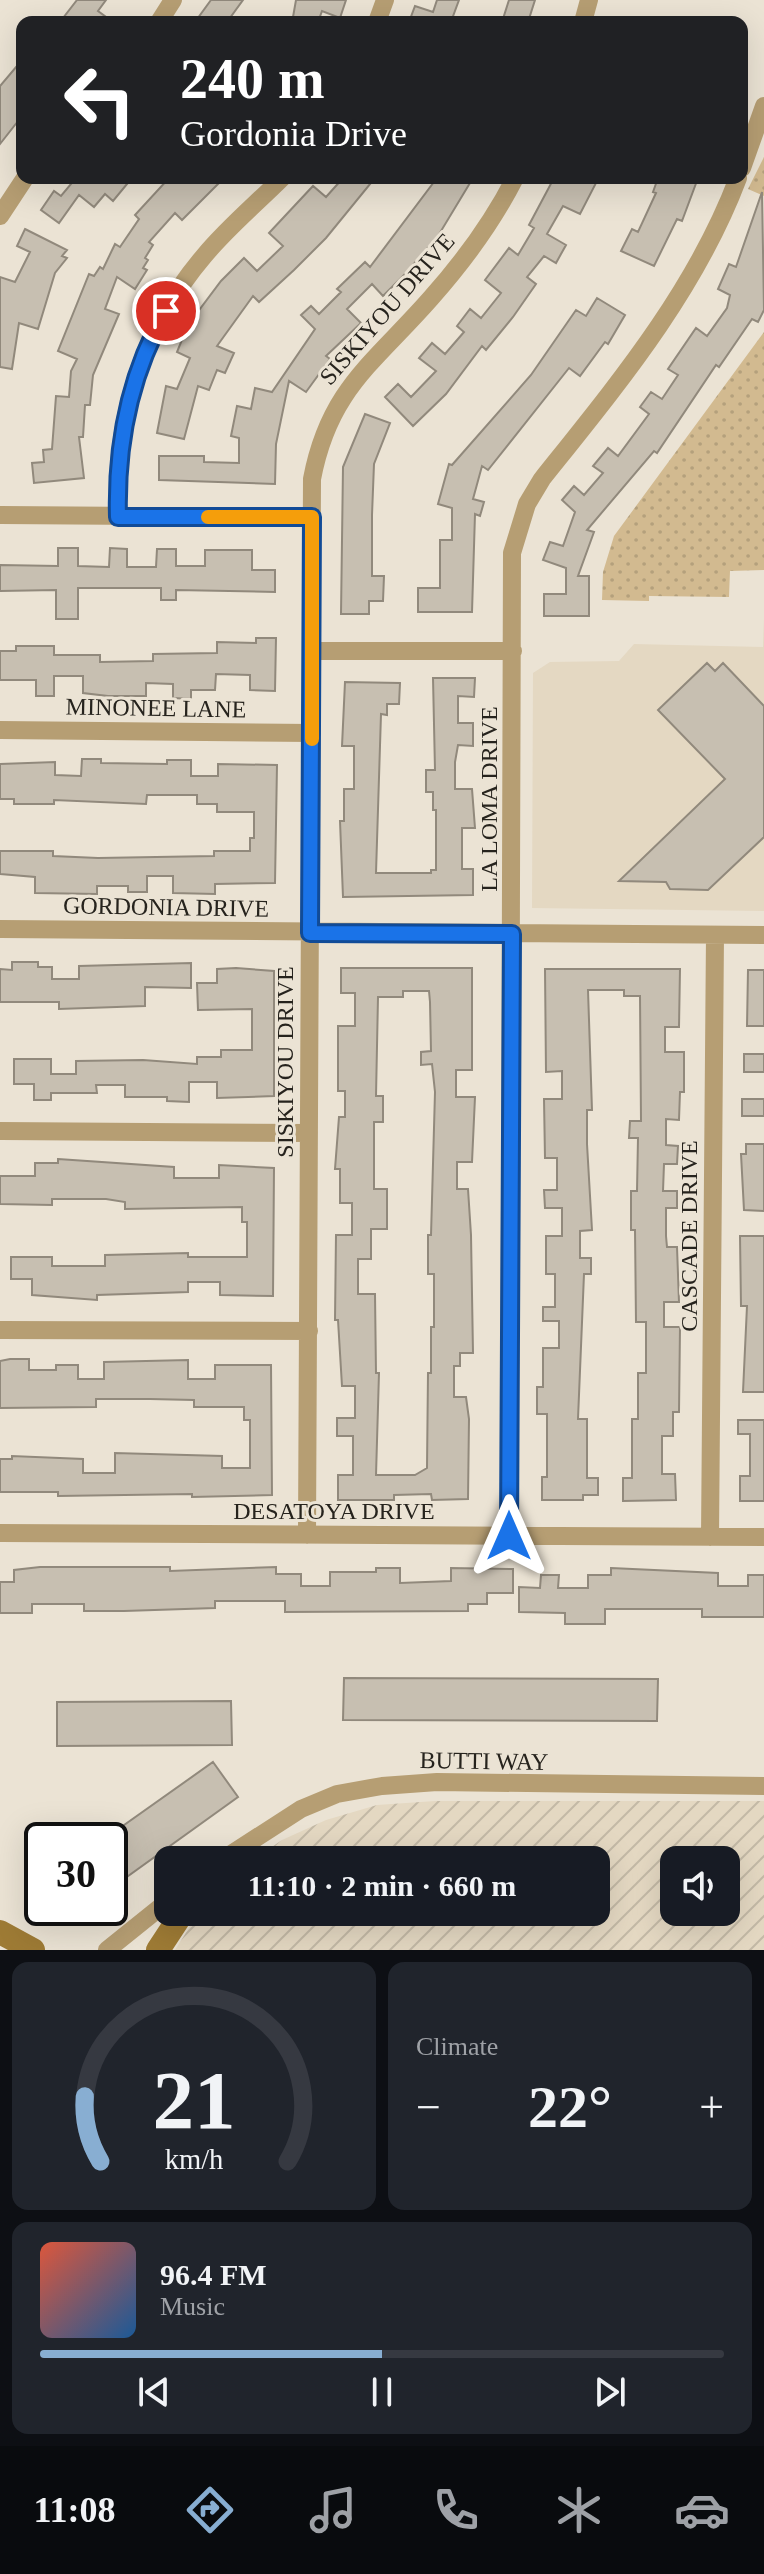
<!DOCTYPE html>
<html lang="en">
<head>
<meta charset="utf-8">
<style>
  :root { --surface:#171b24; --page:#20242c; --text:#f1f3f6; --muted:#9ea1a6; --line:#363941; --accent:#88aed2 }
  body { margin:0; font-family:Georgia,serif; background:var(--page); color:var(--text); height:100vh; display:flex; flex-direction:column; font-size:30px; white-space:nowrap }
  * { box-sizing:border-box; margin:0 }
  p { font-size:26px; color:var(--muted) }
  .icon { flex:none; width:44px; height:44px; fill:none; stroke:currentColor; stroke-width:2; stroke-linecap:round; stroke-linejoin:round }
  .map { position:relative; height:1950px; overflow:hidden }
  .drawer { display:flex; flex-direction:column; gap:12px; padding:12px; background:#0d0f14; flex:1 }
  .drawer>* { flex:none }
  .banner { position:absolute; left:16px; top:16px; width:732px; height:168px; border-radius:16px; box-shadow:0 8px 32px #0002; background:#202124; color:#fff; overflow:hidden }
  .controls { position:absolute; left:660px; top:1846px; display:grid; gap:16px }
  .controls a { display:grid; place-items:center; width:80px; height:80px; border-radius:16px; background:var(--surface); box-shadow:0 8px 32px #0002; font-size:40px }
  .speed { position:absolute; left:24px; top:1822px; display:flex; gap:16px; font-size:40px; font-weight:700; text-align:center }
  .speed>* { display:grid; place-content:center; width:104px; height:104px; border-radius:50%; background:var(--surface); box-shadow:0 8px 32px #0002; line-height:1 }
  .speed .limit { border:4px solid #111; border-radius:12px; background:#fff; color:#111 }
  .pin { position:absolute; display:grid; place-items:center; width:68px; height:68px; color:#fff; margin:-34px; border:4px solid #fff; border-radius:50%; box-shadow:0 2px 8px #0007 }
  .me { position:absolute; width:88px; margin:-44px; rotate:0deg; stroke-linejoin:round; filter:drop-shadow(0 0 6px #0008) }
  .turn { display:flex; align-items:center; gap:28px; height:168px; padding:0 32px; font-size:36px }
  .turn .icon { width:104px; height:104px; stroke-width:2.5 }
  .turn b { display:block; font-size:56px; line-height:68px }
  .big { font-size:60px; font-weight:800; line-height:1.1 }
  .drawer .card { flex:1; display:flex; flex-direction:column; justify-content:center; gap:12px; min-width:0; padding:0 28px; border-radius:16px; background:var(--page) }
  .drawer .dial { align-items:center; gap:0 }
  .dial svg { height:208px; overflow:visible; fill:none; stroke:var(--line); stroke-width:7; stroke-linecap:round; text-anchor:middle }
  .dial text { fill:var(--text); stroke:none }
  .song { display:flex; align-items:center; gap:24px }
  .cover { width:96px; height:96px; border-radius:12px; background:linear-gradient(135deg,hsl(10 70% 55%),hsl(210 70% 35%)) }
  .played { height:8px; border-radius:4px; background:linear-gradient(90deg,var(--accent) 50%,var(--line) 50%) }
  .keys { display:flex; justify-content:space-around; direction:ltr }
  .heat { display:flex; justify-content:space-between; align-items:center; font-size:44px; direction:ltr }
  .drawer .tiles { flex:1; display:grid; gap:12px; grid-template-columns:1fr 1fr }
  .card:last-child { grid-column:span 2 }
  .trip { position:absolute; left:154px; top:1846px; width:456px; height:80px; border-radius:16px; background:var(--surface); box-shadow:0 8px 32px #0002; font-weight:800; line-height:80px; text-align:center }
  .dock { display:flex; height:128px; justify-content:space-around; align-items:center; background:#090b0e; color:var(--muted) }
  .dock .icon { width:56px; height:56px }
  .dock .current { color:var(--accent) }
  .dock b { font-size:36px; color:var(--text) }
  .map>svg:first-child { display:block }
  .built { fill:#e4d8c2 }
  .industrial { fill:url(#industrial-furrows); fill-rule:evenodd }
  .park { fill:url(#park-dots) }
  .building { fill:#c7bfb1; stroke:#91897c; stroke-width:2; fill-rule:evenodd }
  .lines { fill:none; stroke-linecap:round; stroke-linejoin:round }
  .street { stroke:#b69e73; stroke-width:18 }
  .secondary { stroke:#9e7b35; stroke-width:24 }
  .route-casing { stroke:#114b97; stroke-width:20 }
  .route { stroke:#1a73e8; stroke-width:14 }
  .slow { stroke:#f59e0b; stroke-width:14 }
  .labels { text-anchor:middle; stroke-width:6; stroke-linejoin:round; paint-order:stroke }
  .street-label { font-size:24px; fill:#26231d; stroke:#ebe3d4 }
</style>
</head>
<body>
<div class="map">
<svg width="764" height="1950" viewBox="0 0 764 1950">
  <defs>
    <pattern id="industrial-furrows" width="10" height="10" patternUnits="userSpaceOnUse" patternTransform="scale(2)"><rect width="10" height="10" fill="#e4d8c2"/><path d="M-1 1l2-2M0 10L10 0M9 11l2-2" fill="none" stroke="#c3b9a6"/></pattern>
    <pattern id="park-dots" width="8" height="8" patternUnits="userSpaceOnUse" patternTransform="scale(2)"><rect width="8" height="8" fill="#d2ba90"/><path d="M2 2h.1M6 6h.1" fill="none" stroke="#b4a07c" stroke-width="1.8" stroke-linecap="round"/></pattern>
  </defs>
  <rect width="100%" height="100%" fill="#ebe3d4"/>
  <path class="built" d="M764,619V911L532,908L533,673L550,662L619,661L634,644L763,647Z"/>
  <path class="industrial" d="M435,1801H764V1950H175L199,1912H596V1860H253L282,1840L326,1820L377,1805ZM674,1860H726V1912H674Z"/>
  <path class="park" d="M764,157V196L748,189Z
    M764,332V570L730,571L729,597L649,596V601L602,600L603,572L614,536Z"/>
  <path class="building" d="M77,0H106L98,11L113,22H60Z
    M211,0H243L227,22H195Z
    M296,0H346L340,18L322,11L318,22L293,17Z
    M437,0H459L452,19L455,22H409L415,6L433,12Z
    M509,0H535L528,22H502Z
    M22,60V116L0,144V86Z
    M76,178H132L113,201L105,194L94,207L79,195L59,223L41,210L54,191L61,196Z
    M169,178H224L182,220L175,213L149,242L153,245L145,258L148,260L143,268L147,270L135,289L117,277L105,309L119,314L93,375L90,405H85L83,437H79L84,478L34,483L32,463L44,462L43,450L52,449L56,396L69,397L71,371L77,359L58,351L89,274L94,276L100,267L103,269L115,244L120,247L139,219L135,215Z
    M343,178H375L326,238L294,270L259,302L253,296L217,346L234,353L225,373L217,370L209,390L198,386L184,439L157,433L166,386L177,389L190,358L177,352L188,325L221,281L244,258L257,271L283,246L269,233L313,186L326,197Z
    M437,178H473L438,236L406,273L383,296L372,284L347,309L361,323L326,356L330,359L306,392L289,381L276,444L275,484L159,480V456H204V462L239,463V438L231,436L237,406L251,409L255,388L272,392L315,329L301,315L311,306L319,314L341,292L337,289L365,262L370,267Z
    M554,178H587L596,183L580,214L563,206L547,234L566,245L556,263L544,256L527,277L536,284L513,317L486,350L482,346L446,394L413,426L385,397L398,384L411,397L436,371L419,358L432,343L445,354L464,332L457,326L470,309L481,318L501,293L485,280L509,248L518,255L534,228L529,225Z
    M658,178H698L682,221L677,219L654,266L621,251L632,229L638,232L656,193L653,192Z
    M762,192L764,310L758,322L752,319L719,367L716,365L657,453L654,451L587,530L594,532L578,576H589V616H544V594H566V568L543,560L550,542L563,546L575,512L562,500L574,486L584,495L603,473L593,466L608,448L618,456L649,414L640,407L651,392L662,399L678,375L668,369L696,328L707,336L727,308L730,295L718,289L729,264L736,267Z
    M25,229L67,250L62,256L67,258L55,273L38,329L19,323L12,369L0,367V277L15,282L30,252L17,246Z
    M597,298L625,315L608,344L605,342L580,376L569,368L488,470L482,466L473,499L484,502L480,516L475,514L472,612H418V588H440V540H452V508L438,504L449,464L452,465L531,375L576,310L586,316Z
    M365,414L390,423L374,464L372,515V576H384L383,601H369V614H341L343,467Z
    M58,548H78V566L109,567L110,548L127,549V567H156L157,549H176V566H205V550H252V570H275V592L176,590V600H161V588H78V619H56V590L0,591V565L58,566Z
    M256,638H276L275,691L250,690V675L216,674L215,690H191V699L173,698V684L146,683V696H108L83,693V676H54V696H36V680H0V651H16V646H54V655H100V662L153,661V654L217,653V642L256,643Z
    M707,663L715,671L723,663L764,706V837L708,890L670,889L666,882L619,881L725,779L658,710Z
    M433,678H475L474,697L458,696V723H473V746L458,745L455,762V789H472L475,828H462V869H473V895L343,897L340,821H344V789H354V746H342L345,682L400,683L399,704H387V715L381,714L376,873H431V870H436V810H433V792H426V770H435Z
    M82,759H101V763L167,764V760H191V776H218V764L277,765L275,883L215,884V894L173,893V876H147V892H128V886H97V894L35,893V877L0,874V851H53V856L98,858L214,856V851H250V838H254V812H217V804H197V795H147L146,804L54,800V804H14V799H0V764L55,762V775L81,776Z
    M12,962H38V967H52V979H79V966L191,963V988L145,987V1006L59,1009V1002H0V969L12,970Z
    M236,968L274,971V1096L217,1098V1082H189V1102L167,1101V1097H125V1085H96L97,1093H51V1100H34V1084H14V1059H51V1074H76V1061L143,1060L197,1064V1057H221V1050H252V1009L198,1010L197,983H217V969Z
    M341,968H472V1070H456V1097H475L472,1162H457V1189H468L471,1235L473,1353H460V1366H454V1397H466L469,1419L468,1499L432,1500L431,1494L394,1495V1500H338V1475H353V1436H337V1418H355V1386H342L338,1320H335L336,1235H352V1203H340V1169H335L339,1117H345V1091H338V1026H355V993H341ZM403,991H429L430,1002L431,1051L421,1052V1065L432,1064L435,1092L431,1235H428V1274H434V1327H431V1373H428L427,1468L415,1475H376L379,1373H376L375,1294H358V1259H371V1229H387V1189H374V1122H383V1096H376L378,997H403Z
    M545,969H680L679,1027H665V1052H684V1092H680L679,1120L666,1119V1145L678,1146L677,1164H664L663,1191H677V1208H666V1236L667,1247H677L679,1302H664V1327H680L679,1412H673V1436H662V1474H675L676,1500L623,1501V1478H632V1419H638V1373H646V1322H636L635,1230H631V1191H637L638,1138H629L630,1121H641L640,996H624V990H588L592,1110H587V1144L592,1230L580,1231V1258H591V1274H584L578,1419H587V1478H598V1495H583V1500H542V1477H547V1414H537V1387H543V1348H559V1321H543V1307H555V1274H546V1236H562V1208H545L544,1190H557V1158H545L544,1099H562V1071L546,1072Z
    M748,970H764V1026H747Z
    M744,1054H764V1072H744Z
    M742,1099H764V1116H742Z
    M746,1144H764V1211L744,1210L741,1154H746Z
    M58,1159L174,1167V1178H219V1165L274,1168L273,1296L220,1295V1282H188V1292L97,1295V1300L32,1295V1279H11V1257H52V1266H105V1255L188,1253V1257H247V1222H242V1207L125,1209V1202L106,1199H52V1205L0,1204V1176H35V1163H58Z
    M740,1236H764V1392H743L747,1306H741Z
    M10,1359H29V1370H56V1365H78V1379H104V1362L188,1360V1379H215V1365H271L272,1495L192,1497V1494L58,1496V1492H0V1459H12V1456L83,1459V1473H115V1453L222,1456V1468H250V1420H244V1407H194V1400L150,1399H96V1407L0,1408V1361Z
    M738,1420H764V1501H740V1476H750V1434H738Z
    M40,1567H170V1571L276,1567V1574H301V1586H330V1572H376V1568H400V1583L451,1581V1568L513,1569V1593H487V1604H468V1611L285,1612V1601H215V1608L124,1611H84V1604H32V1613H0V1582H14V1570Z
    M611,1568L718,1573V1586H748V1575H764V1617H702V1609H605V1624H565V1613L519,1612V1587L540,1588L541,1575H559L558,1588H588V1575H611Z
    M344,1678L658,1679L657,1721L343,1720Z
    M231,1701L232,1745L57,1746V1702Z
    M213,1762L238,1797L110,1889V1835Z"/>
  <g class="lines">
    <path class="street" d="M159,22L173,0
      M377,22L385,0
      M583,22L589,0
      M742,168L764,106
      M0,216L25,178
      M0,515L312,517
      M118,517C114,421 141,330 204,256C227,228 256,204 282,178
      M312,651H513
      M0,730L312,733
      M0,929L764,935
      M0,1131L309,1133
      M0,1330L309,1331
      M0,1533L764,1537
      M307,1535L312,479C329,389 374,363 431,298C463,262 493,221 515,178
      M509,1536L512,553L527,504L542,479C617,385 695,292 738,178
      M710,1537L715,935
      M222,1860L301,1809L337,1794L382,1786L437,1782L764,1786
      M107,1950L168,1901"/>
    <path class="secondary" d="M0,1932L33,1950
      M158,1950L183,1912"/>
  </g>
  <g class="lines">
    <defs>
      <path id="route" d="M166,311C129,375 116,444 118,517H312L310,933L512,934L509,1536"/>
    </defs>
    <use href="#route" class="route-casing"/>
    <use href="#route" class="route"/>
    <path class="slow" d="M208,517H312V739"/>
  </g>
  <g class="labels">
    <g class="street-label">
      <text transform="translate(387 309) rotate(-49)" y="8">SISKIYOU DRIVE</text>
      <text transform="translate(156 708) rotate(1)" y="8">MINONEE LANE</text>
      <text transform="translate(489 799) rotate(-90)" y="8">LA LOMA DRIVE</text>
      <text transform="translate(166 907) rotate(1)" y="8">GORDONIA DRIVE</text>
      <text transform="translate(285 1062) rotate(-90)" y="8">SISKIYOU DRIVE</text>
      <text transform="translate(689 1236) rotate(-90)" y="8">CASCADE DRIVE</text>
      <text x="334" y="1519">DESATOYA DRIVE</text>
      <text transform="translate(484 1761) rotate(1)" y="8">BUTTI WAY</text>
    </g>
  </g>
</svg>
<div class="controls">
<a><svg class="icon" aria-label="sound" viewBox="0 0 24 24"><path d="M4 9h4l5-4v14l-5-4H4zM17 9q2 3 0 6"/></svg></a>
</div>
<div class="speed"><div class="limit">30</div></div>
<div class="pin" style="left:166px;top:311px;background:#d93025"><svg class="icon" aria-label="arrive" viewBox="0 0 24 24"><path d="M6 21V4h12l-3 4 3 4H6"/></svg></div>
<svg class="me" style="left:509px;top:1536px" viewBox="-20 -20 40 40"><path d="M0-17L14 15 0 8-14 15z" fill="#1a73e8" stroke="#fff" stroke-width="4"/></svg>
<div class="trip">11:10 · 2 min · 660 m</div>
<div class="banner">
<div class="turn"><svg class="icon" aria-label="left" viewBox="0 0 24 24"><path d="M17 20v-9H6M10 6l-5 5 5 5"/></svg><div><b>240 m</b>Gordonia Drive</div></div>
</div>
</div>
<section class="drawer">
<div class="tiles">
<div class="card dial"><svg viewBox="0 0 100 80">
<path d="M14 69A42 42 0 1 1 86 69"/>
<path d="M14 69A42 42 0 0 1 8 44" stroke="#88aed2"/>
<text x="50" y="56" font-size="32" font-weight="700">21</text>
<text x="50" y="72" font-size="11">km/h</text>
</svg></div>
<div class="card"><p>Climate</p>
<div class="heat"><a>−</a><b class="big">22°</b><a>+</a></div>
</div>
<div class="card">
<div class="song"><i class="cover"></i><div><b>96.4 FM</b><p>Music</p></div></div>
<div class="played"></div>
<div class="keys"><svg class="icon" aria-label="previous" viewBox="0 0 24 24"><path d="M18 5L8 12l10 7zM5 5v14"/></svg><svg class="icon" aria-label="pause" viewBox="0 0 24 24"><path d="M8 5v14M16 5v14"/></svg><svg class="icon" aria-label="next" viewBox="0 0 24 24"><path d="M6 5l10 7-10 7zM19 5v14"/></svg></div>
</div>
</div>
</section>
<nav class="dock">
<b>11:08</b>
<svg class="icon current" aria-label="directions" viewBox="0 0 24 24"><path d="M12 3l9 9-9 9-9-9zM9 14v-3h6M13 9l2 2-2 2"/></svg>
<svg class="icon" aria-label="music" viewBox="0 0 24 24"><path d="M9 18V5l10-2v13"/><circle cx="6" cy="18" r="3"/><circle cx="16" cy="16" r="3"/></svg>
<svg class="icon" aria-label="phone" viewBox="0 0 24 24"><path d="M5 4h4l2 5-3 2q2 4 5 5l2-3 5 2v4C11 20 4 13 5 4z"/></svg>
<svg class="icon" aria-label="climate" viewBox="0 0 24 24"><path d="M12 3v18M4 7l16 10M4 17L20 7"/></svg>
<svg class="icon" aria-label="car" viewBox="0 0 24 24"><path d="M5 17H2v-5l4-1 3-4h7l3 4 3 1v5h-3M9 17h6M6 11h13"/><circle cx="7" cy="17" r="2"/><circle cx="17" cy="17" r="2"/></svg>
</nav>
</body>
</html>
